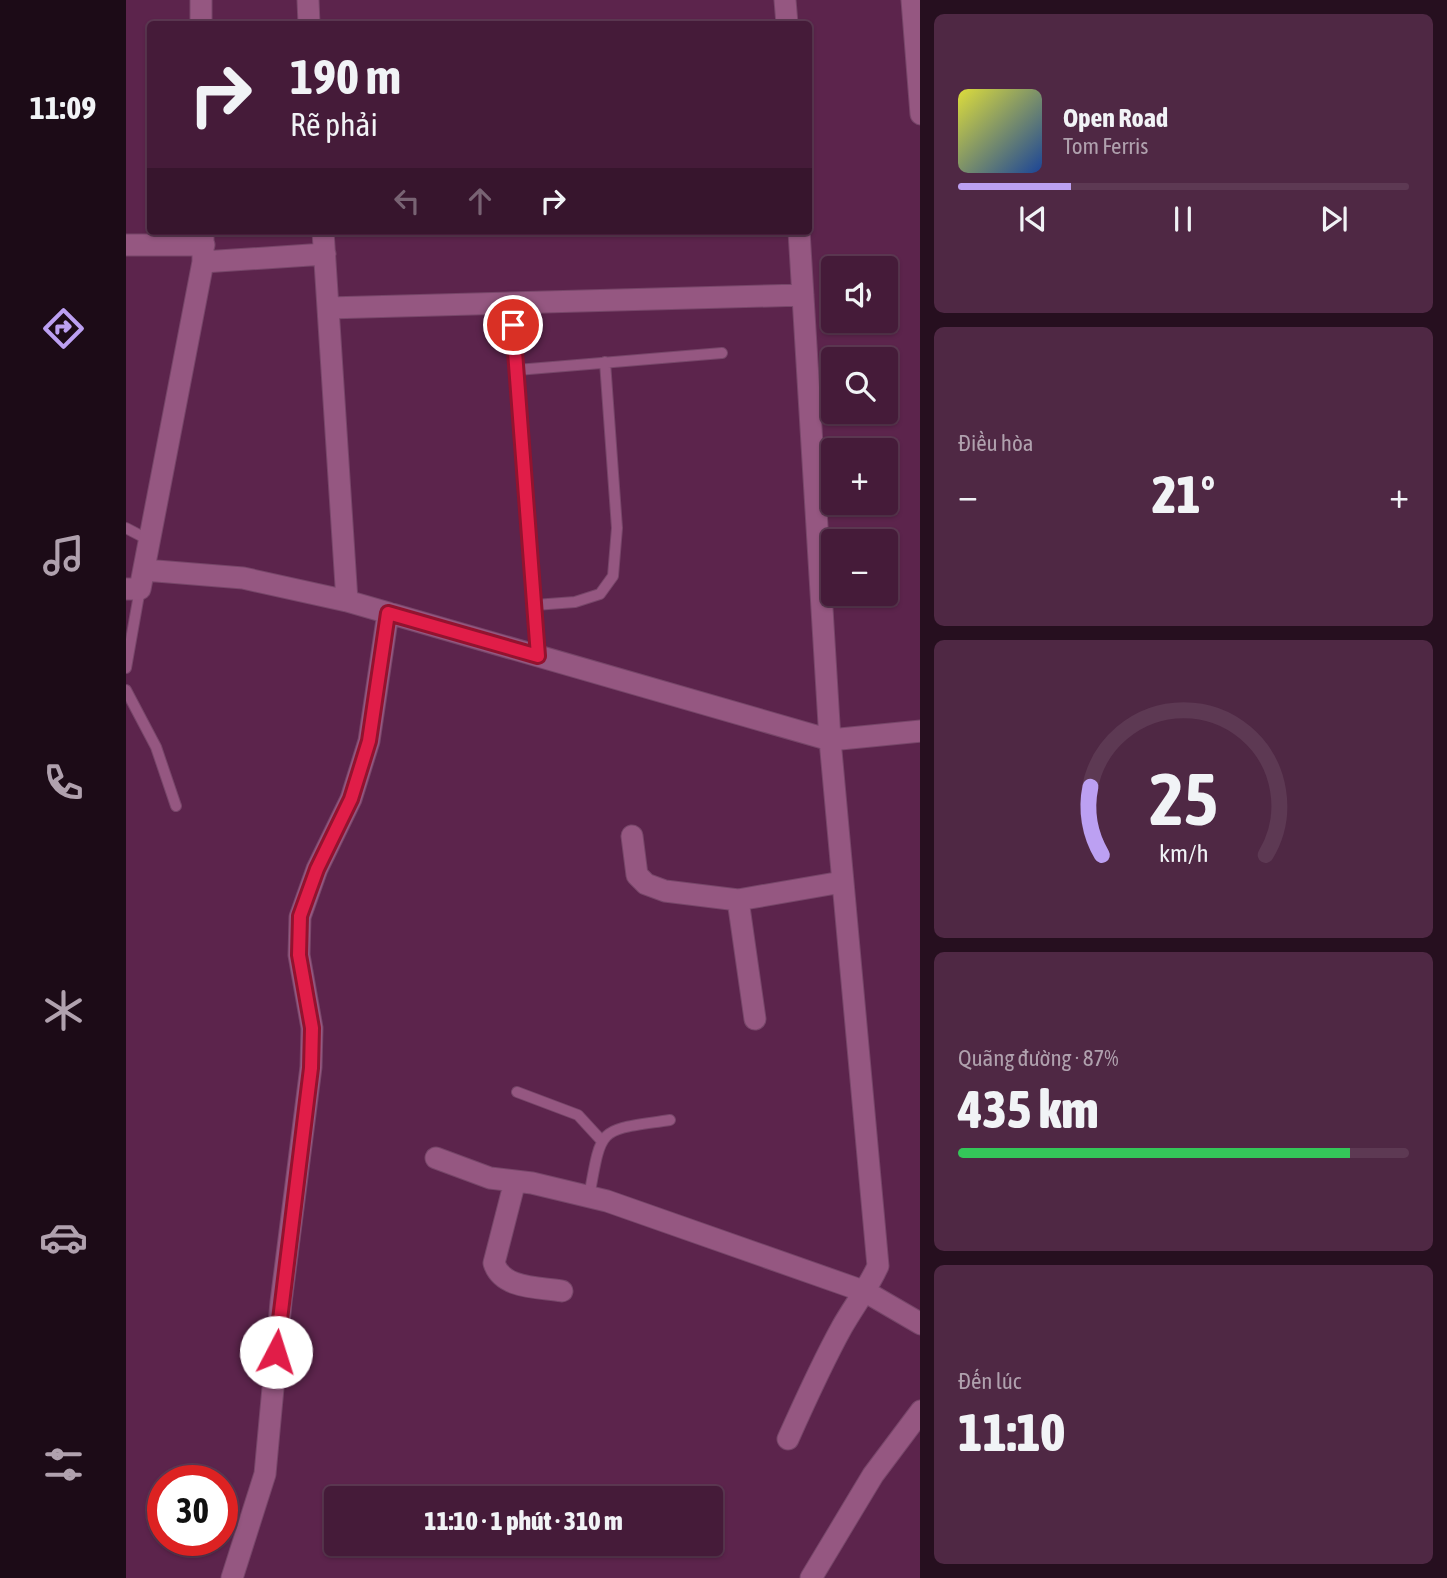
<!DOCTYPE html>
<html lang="vi">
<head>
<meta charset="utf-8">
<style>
  :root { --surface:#451b39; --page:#4f2844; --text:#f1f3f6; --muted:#b0a1ae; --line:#5d3953; --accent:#bca0f2 }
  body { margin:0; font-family:"Asap Condensed",sans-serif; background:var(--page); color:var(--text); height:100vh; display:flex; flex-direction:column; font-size:26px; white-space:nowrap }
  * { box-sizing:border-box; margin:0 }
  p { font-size:23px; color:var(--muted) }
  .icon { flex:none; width:38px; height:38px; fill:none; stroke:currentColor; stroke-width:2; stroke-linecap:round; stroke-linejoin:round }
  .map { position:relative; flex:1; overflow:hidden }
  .side { display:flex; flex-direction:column; gap:14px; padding:14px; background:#260f1f; width:527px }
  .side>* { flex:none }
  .guide { position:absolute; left:21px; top:21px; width:665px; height:214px; border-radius:7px; box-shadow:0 2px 5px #0004,0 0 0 2px var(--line); background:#451b39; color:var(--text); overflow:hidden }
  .buttons { position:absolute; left:695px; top:256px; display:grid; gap:14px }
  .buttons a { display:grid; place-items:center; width:77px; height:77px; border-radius:7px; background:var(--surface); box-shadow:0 2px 5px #0004,0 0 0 2px var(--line); font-size:35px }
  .speed { position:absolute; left:21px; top:1465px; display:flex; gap:14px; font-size:35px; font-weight:700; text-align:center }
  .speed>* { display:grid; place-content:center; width:91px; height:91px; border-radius:50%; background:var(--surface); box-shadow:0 2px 5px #0004,0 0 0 2px var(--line); line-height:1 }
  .speed .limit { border:10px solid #d22; background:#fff; color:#111 }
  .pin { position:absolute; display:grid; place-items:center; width:60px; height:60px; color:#fff; margin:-30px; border:4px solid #fff; border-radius:50%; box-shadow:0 2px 7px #0007 }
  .me { position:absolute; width:77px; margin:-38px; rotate:5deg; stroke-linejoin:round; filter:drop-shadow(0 0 5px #0008) }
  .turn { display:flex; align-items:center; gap:24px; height:147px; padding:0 28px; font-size:32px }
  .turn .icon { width:91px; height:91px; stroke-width:2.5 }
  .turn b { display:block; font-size:49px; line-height:60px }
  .lanes { display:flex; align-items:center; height:66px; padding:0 28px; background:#0003; justify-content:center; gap:35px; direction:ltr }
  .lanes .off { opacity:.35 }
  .big { font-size:52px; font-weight:800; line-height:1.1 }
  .side .tile { flex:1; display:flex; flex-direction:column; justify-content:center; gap:10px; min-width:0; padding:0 24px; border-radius:10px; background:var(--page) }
  .side .dial { align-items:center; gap:0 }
  .dial svg { height:182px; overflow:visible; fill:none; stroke:var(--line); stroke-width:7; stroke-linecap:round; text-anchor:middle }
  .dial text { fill:var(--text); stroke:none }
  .song { display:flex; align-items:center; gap:21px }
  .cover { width:84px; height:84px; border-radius:10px; background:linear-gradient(135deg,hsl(60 70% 55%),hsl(220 70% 35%)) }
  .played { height:7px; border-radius:4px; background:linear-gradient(90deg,var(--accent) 25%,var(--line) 25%) }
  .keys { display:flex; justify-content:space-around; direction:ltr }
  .heat { display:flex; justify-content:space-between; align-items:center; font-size:38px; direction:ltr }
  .charge { height:10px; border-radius:5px; background:linear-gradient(90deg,#34c759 87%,var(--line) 0) }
  .trip { position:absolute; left:198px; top:1486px; width:399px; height:70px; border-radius:7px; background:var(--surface); box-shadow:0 2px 5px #0004,0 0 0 2px var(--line); font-weight:800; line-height:70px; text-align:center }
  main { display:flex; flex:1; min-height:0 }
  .tabs { display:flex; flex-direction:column; width:126px; justify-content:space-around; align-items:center; background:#1c0b17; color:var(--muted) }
  .tabs .icon { width:49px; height:49px }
  .tabs .on { color:var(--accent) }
  .tabs b { font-size:32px; color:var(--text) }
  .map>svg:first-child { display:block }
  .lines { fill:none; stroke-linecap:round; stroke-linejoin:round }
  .service-casing { stroke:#774669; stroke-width:12 }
  .minor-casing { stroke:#774669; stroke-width:23 }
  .secondary-casing { stroke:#774669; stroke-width:23 }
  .service { stroke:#955781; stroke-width:10 }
  .minor { stroke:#955781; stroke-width:21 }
  .secondary { stroke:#955781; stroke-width:21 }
  .route-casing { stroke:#92132f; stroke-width:18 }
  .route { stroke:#e11d48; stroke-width:12 }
</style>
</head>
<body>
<main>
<nav class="tabs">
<b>11:09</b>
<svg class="icon on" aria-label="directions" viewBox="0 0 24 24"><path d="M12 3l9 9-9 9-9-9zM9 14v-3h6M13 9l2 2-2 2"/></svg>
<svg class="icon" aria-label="music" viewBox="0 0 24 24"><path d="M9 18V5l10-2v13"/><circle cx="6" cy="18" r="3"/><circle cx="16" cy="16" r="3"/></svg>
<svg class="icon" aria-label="phone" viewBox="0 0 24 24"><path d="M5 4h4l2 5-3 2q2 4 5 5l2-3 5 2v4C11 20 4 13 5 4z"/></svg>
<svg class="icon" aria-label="climate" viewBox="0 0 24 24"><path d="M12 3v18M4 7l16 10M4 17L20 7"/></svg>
<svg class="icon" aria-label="car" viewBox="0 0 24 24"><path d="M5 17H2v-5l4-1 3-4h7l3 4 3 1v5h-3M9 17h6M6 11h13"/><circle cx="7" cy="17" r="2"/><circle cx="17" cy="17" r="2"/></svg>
<svg class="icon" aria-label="filters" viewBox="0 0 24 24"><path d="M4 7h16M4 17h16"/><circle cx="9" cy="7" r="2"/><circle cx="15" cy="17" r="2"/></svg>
</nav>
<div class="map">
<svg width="795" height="1578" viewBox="0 0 795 1578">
  <rect width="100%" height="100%" fill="#5c244c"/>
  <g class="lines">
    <defs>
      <path id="service" d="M386,303L413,656
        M391,370L596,353
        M0,528L23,540
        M409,605L449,602L474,594L487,576L491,528L479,362
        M0,668L14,589
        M0,690L30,747L50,806
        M391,1092L452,1115L475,1140
        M463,1197C476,1124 472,1131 544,1120"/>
      <path id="minor" d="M182,0L183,24
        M659,0L661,24
        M75,24V0
        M197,231L221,601
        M0,245H78
        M77,262L199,254
        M202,308L677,295
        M18,570L117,578L221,601L704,740L795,731
        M0,589H14L77,262V231
        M506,836L511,875L520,884L539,891L612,900L716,882
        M612,900L629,1019
        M310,1158L364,1178L406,1183L481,1201L740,1292L795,1324
        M389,1181L368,1263C376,1289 412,1287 436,1291
        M662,1439C679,1401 696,1363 716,1327C728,1306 742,1288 752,1266L704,740L673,231
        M106,1578L139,1474L155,1302L185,1067L186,1028L173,955L174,917L191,869L225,799L243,741L262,613
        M685,1578L747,1475L795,1411"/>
      <path id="secondary" d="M786,0L795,114"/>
    </defs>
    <use href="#service" class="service-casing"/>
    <use href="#minor" class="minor-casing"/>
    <use href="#secondary" class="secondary-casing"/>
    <use href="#service" class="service"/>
    <use href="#minor" class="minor"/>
    <use href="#secondary" class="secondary"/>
  </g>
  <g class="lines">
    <defs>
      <path id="route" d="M150,1352L185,1068L186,1028L173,955L174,916L191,869L225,799L243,741L262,613L412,656L387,325"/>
    </defs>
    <use href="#route" class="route-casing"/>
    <use href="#route" class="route"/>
  </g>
</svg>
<div class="buttons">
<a><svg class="icon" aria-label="sound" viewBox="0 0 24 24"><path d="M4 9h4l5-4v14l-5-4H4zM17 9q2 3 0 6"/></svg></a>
<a><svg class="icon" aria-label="search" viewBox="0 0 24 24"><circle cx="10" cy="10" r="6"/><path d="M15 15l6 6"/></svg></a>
<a>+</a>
<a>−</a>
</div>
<div class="speed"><div class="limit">30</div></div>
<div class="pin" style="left:387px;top:325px;background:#d93025"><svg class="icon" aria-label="arrive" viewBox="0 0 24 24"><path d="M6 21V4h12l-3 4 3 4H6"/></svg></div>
<svg class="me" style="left:150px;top:1352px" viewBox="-20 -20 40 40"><circle r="19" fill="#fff"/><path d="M0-13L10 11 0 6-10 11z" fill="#e11d48"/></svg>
<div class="trip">11:10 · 1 phút · 310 m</div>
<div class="guide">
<div class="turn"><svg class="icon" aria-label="right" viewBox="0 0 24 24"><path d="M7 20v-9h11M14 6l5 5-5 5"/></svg><div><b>190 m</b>Rẽ phải</div></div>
<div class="lanes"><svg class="icon off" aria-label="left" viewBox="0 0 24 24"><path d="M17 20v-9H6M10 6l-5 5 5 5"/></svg><svg class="icon off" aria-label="ahead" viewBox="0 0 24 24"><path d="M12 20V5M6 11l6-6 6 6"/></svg><svg class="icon" aria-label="right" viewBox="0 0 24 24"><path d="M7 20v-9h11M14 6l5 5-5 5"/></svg></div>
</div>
</div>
<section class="side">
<div class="tile">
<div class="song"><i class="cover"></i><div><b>Open Road</b><p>Tom Ferris</p></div></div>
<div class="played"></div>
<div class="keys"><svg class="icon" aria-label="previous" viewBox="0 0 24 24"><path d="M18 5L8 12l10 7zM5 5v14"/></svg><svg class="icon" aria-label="pause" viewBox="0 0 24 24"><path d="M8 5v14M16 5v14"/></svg><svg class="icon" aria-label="next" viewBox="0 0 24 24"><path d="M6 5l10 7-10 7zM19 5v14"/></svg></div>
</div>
<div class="tile"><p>Điều hòa</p>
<div class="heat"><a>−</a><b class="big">21°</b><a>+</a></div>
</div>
<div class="tile dial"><svg viewBox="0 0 100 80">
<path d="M14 69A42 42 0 1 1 86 69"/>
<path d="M14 69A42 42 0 0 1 9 39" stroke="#bca0f2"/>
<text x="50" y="56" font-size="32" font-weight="700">25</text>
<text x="50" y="72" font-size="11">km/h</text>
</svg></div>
<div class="tile"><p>Quãng đường · 87%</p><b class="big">435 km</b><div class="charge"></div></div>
<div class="tile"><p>Đến lúc</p><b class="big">11:10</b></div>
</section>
</main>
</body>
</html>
